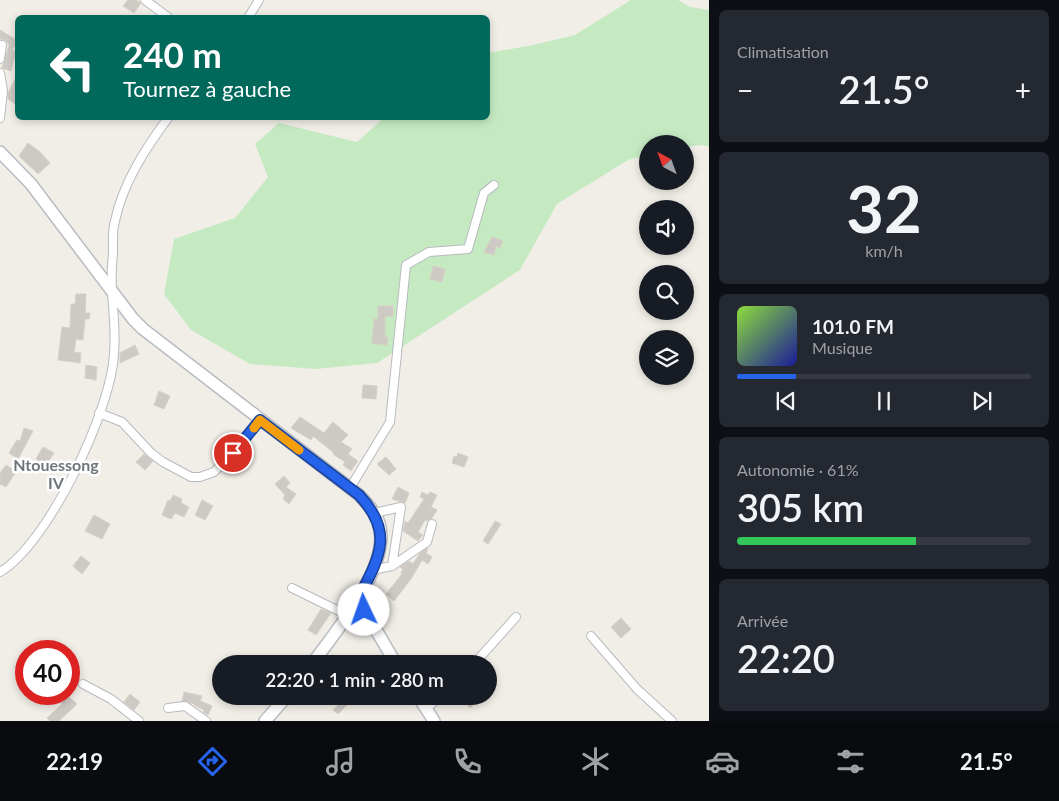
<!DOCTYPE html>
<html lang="fr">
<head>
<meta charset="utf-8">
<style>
  :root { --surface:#171b24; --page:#242831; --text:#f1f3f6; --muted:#9ea1a6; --line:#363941; --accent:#2563eb }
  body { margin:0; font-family:Lato,sans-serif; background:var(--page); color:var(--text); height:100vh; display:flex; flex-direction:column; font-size:19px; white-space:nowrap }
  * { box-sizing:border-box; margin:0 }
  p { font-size:16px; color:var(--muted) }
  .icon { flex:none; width:28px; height:28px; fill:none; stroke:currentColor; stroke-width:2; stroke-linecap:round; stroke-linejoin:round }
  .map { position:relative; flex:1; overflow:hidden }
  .side { display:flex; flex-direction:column; gap:10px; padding:10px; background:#0d0f14; width:350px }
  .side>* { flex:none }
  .hud { position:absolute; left:15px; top:15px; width:475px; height:105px; border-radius:8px; box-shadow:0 2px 8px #0003; background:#00695c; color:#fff; overflow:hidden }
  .needle { width:32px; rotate:319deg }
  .fabs { position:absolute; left:639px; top:135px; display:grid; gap:10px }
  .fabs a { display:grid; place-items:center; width:55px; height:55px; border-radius:50%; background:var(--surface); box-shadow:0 2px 8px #0003; font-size:25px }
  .speed { position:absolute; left:15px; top:640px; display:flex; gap:10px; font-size:25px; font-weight:700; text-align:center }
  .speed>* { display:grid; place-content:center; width:65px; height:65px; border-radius:50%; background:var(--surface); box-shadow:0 2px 8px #0003; line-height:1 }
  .speed .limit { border:8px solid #d22; background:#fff; color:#111 }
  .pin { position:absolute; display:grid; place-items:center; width:42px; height:42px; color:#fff; margin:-21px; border:2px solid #fff; border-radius:50%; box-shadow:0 1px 5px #0007 }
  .me { position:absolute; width:55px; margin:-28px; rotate:357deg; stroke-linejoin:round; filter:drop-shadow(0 0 4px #0008) }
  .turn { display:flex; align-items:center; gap:18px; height:105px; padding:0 25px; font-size:22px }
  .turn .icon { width:65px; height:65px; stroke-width:2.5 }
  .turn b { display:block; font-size:35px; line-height:42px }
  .big { font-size:38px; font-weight:600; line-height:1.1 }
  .side .card { flex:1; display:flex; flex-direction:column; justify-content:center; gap:8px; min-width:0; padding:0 18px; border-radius:8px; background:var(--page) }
  .side .dial { align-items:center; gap:0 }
  .dial b { font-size:65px; line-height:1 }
  .song { display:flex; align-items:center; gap:15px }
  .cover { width:60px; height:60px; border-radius:8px; background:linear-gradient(135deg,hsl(90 70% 55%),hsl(240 70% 35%)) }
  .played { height:5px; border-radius:2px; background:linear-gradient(90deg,var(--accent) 20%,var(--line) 20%) }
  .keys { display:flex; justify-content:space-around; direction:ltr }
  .heat { display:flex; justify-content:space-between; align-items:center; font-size:28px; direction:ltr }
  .charge { height:8px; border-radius:4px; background:linear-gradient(90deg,#34c759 61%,var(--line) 0) }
  .trip { position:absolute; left:212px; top:655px; width:285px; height:50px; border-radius:25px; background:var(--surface); box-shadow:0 2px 8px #0003; font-weight:600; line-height:50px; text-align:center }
  .tab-bar { display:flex; height:80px; justify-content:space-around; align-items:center; background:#090b0e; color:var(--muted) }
  .tab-bar .icon { width:35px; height:35px }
  .tab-bar .selected { color:var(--accent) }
  .tab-bar b { font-size:22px; color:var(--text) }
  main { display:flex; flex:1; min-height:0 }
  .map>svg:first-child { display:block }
  .green { fill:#c5eac2 }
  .building { fill:#cdc9c4; stroke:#d7d0c4 }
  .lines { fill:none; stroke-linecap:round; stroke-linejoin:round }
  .street-casing { stroke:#b7babe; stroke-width:10 }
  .secondary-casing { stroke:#b8bcc1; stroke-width:14 }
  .street { stroke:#fff; stroke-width:8 }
  .secondary { stroke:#fff; stroke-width:11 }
  .route-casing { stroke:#184099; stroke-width:12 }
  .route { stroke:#2563eb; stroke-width:9 }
  .slow { stroke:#f59e0b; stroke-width:9 }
  .labels { text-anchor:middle; stroke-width:5; stroke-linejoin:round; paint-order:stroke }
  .quarter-label { font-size:16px; font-weight:bold; fill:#6f757a; stroke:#fff }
</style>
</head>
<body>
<main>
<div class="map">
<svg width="709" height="721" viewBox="0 0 709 721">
  <rect width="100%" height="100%" fill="#f1eee7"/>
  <path class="green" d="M631,0H678L690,7L709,10V147L703,145L685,147V144H648L647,155L628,160L557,204L520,270L377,363L316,369L250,364L191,330L164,294L174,239L235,218L268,177L255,144L279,123L357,142L384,118H488V53L533,45L575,35Z"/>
  <path class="building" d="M128,0H136L141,3L134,13L123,6Z
    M0,30L18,41L12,50L16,51L11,71L2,68L9,45L5,40L0,39Z
    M18,73V106L8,99V93Z
    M28,143L40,152L50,163L38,174L19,156Z
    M492,237L503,241L500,248L496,246L494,255L484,252Z
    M433,266L445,269L442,282L430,279Z
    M76,294H86L85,313H90L89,319H85L83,340L76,339L74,352L81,353L80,363L58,360L62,327L70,328L71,304H75Z
    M378,306H393V317L385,316V337H388L387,345L372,343L374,319H378Z
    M135,345L139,354L120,363V353Z
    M86,365L97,367L96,380L85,378Z
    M363,385L377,386L376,399L362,398Z
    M159,391L170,396L164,409L154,405Z
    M300,417L324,433L333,422L348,435L341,442L352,449L348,454L358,461L351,471L343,465L345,462L333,454L334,453L313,436L311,440L291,428Z
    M24,428L33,431L18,459L9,453L17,440L20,441Z
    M43,447L54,453L46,465L36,459Z
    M458,453L468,457L464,467L452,463L454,456L457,457Z
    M144,454L153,461L145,470L136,462Z
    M386,457L396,469L389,475L377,464Z
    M6,465L16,472L6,487L0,484V473Z
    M284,476L290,483L286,487L296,494L289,504L283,499L285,495L275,484Z
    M398,487L409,493L405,503L392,499Z
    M422,492L428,495L430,492L437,495L431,507L437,510L432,518L427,521L425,520L418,532L423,535L418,541L403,531L405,521L408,523L424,499L420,497Z
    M173,495L182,499L181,503L189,507L184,517L175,513L171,519L162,515L168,500L170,501Z
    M202,500L213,506L205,520L195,515Z
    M94,515L110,524L102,539L85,531Z
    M495,521L501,524L488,544L483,541Z
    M428,548L426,553L432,557L428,564L422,560L411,579L394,601L386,594L402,574L401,573L403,569L400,567L409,561L413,564L420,553Z
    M81,556L90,563L82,574L73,566Z
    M321,609L331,613L316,635L308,630Z
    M621,618L631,629L621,638L611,627Z
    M184,692L202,696L200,701L212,706L208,715L203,712L204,710L194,705L195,704L182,701Z
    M130,694L140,702L134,710L124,702Z
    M68,696L77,704L59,721H50L47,718L62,704L61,703Z
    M347,696H356L338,714L333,710Z
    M460,696H482L470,708Z"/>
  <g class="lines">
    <defs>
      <path id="street" d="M145,0L169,18
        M248,18L259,0
        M0,59L2,45
        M0,73L3,91L0,118
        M99,413L122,422L151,453L163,462L191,477H200L214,472L233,453L260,420
        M350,488L390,422L406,265L429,252L468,249L484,193L494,185
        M374,513L401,507L392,566
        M372,570L392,566L427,542L432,524
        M0,572C49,543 111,410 114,354C116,332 113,312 112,290C111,277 112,264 113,252C113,242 112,231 115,221C123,183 145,149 168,118
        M292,588L347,615
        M591,636L637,689L672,721
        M474,664L516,617
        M83,684L111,699L139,721
        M168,708L185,706L206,721
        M426,709L440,696"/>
      <path id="secondary" d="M0,152L31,184L133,319L143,329L359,495C367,503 375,512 379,523C392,565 336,631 312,664
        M358,599L396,664
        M418,696L434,721
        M265,721L287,696"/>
    </defs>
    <use href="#street" class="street-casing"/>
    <use href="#secondary" class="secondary-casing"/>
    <use href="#street" class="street"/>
    <use href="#secondary" class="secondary"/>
  </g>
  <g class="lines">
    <defs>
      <path id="route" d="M233,453L260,420L359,495C395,533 379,558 358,599L364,610"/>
    </defs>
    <use href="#route" class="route-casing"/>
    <use href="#route" class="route"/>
    <path class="slow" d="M254,428L260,420L299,450"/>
  </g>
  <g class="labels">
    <g class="quarter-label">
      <text x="56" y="471">Ntouessong<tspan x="56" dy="18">IV</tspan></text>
    </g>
  </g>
</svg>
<div class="fabs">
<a><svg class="needle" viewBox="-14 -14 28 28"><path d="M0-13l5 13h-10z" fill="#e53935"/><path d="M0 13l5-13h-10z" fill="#9ea1a6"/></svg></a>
<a><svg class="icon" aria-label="sound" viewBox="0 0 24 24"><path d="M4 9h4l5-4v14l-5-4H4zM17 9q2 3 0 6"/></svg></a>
<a><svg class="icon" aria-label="search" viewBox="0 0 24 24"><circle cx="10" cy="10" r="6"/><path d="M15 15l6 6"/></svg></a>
<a><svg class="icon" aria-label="layers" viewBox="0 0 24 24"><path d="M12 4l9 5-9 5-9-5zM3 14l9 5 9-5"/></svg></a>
</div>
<div class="speed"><div class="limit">40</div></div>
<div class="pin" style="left:233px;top:453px;background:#d93025"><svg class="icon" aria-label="arrive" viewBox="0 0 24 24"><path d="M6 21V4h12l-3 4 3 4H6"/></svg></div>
<svg class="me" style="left:364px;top:610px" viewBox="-20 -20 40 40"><circle r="19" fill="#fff"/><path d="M0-13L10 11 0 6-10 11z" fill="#2563eb"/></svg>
<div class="trip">22:20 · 1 min · 280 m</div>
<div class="hud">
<div class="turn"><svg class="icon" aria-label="left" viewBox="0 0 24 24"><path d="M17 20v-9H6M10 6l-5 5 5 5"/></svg><div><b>240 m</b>Tournez à gauche</div></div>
</div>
</div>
<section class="side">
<div class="card"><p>Climatisation</p>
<div class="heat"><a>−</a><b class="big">21.5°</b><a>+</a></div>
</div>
<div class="card dial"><b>32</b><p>km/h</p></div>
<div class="card">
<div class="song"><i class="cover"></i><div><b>101.0 FM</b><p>Musique</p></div></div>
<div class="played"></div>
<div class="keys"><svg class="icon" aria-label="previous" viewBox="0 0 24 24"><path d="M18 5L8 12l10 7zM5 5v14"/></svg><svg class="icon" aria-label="pause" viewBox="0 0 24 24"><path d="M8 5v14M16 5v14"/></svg><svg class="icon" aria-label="next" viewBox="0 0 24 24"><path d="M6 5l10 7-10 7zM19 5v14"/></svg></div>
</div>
<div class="card"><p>Autonomie · 61%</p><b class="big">305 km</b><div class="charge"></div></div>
<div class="card"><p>Arrivée</p><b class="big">22:20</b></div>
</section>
</main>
<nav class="tab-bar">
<b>22:19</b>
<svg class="icon selected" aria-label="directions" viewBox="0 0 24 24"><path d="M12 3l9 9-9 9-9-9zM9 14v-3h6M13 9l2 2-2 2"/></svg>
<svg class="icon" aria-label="music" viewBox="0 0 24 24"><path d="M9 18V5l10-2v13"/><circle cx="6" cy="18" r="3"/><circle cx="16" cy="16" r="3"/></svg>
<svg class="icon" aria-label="phone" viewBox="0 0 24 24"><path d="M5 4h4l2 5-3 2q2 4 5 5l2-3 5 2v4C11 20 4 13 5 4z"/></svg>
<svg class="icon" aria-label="climate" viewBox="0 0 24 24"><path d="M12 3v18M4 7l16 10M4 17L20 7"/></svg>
<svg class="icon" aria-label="car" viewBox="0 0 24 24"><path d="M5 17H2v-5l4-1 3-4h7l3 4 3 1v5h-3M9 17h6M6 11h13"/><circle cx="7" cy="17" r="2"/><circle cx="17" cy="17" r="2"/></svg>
<svg class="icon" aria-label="filters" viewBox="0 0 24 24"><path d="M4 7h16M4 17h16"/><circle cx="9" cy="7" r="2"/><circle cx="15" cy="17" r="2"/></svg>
<b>21.5°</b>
</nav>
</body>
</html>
